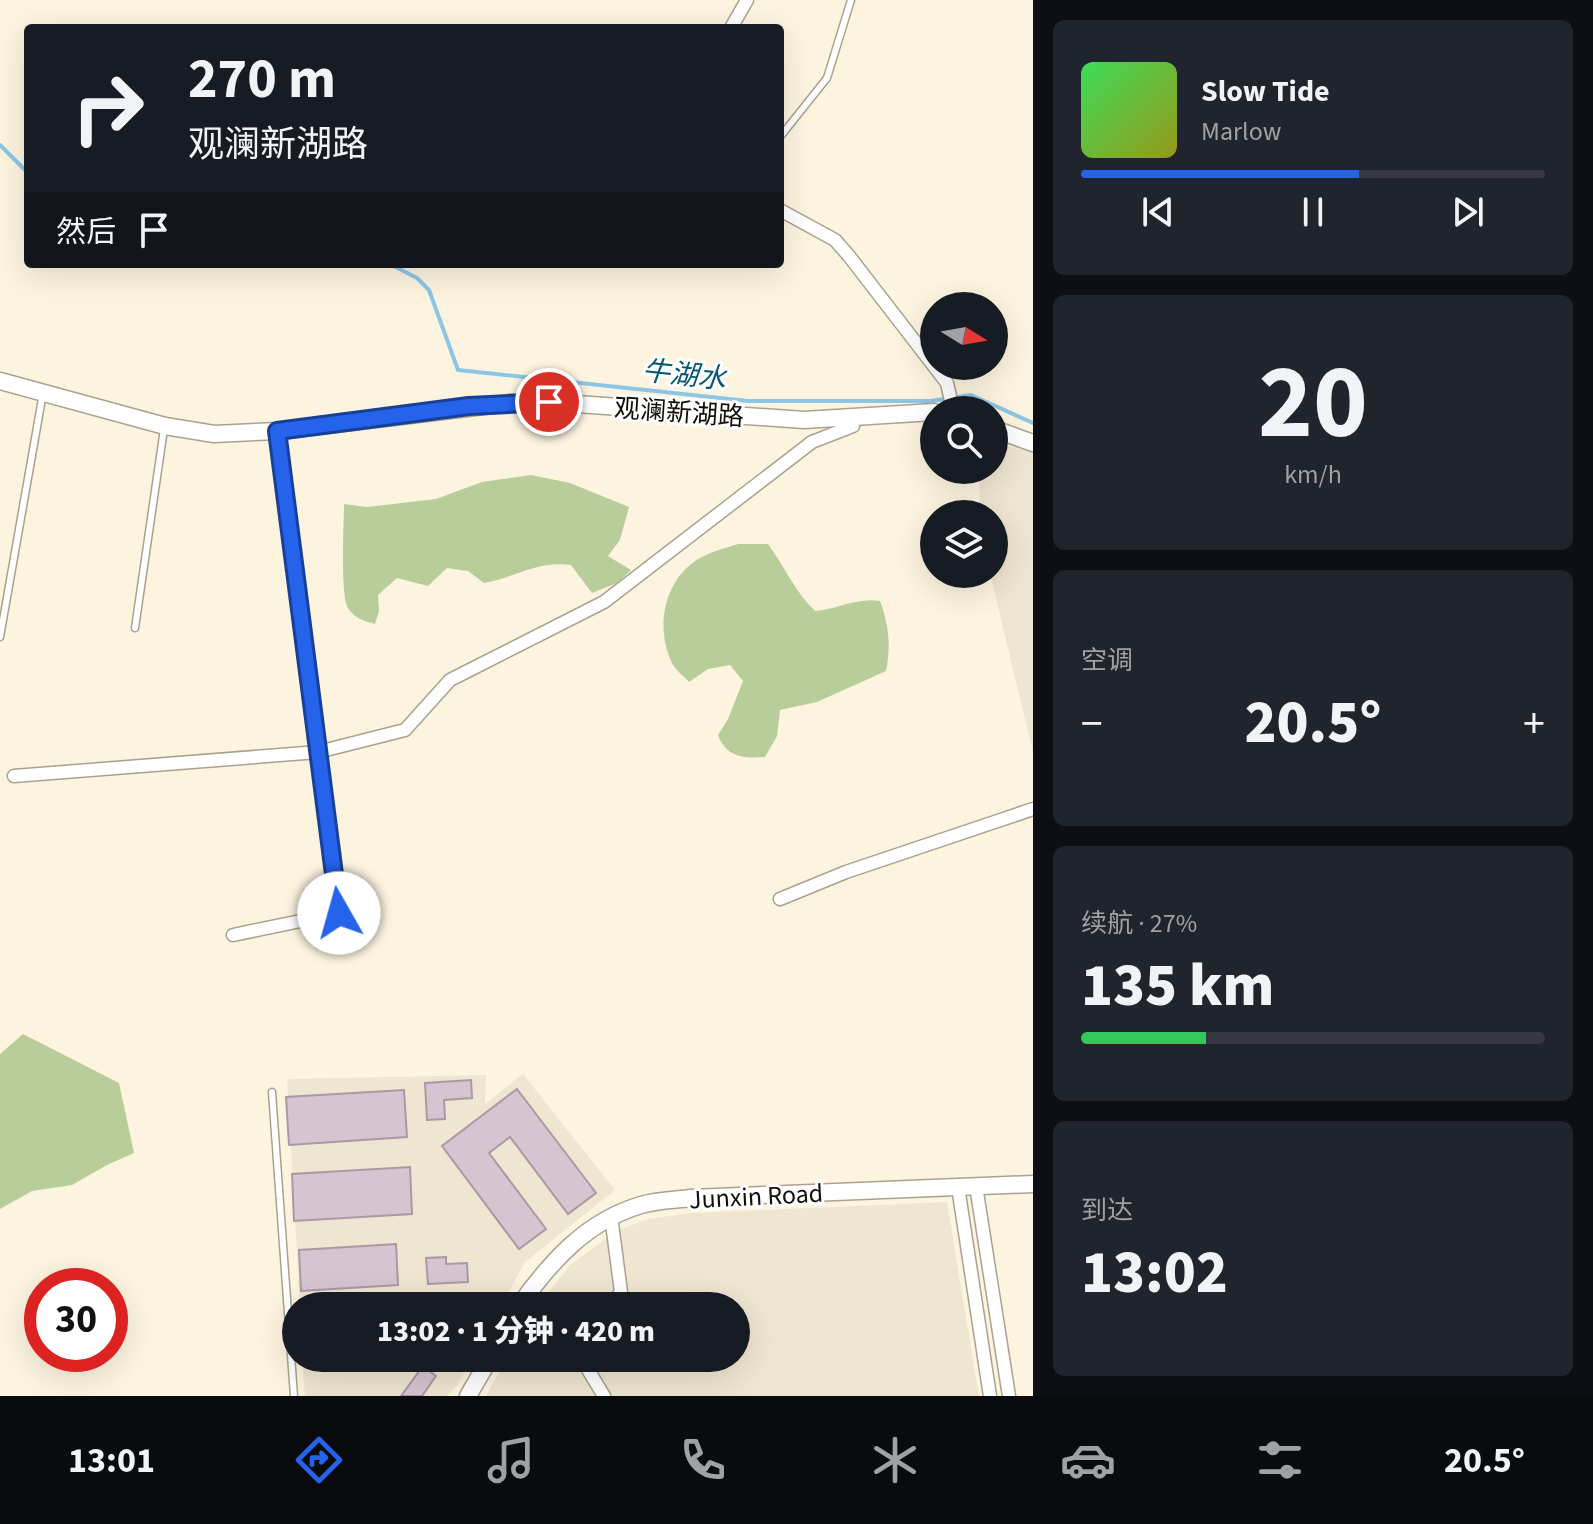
<!DOCTYPE html>
<html lang="zh">
<head>
<meta charset="utf-8">
<style>
  :root { --surface:#171b24; --page:#20242c; --text:#f1f3f6; --muted:#9ea1a6; --line:#363941; --accent:#2563eb }
  body { margin:0; font-family:"Source Sans 3","Noto Sans SC",sans-serif; background:var(--page); color:var(--text); height:100vh; display:flex; flex-direction:column; font-size:30px; white-space:nowrap }
  * { box-sizing:border-box; margin:0 }
  p { font-size:26px; color:var(--muted) }
  .icon { flex:none; width:44px; height:44px; fill:none; stroke:currentColor; stroke-width:2; stroke-linecap:round; stroke-linejoin:round }
  .map { position:relative; flex:1; overflow:hidden }
  .panel { display:flex; flex-direction:column; gap:20px; padding:20px; background:#0d0f14; width:560px }
  .panel>* { flex:none }
  .top-card { position:absolute; left:24px; top:24px; width:760px; height:244px; border-radius:8px; box-shadow:0 8px 32px #0002; background:#171b24; color:var(--text); overflow:hidden }
  .needle { width:52px; rotate:101deg }
  .buttons { position:absolute; left:920px; top:292px; display:grid; gap:16px }
  .buttons a { display:grid; place-items:center; width:88px; height:88px; border-radius:50%; background:var(--surface); box-shadow:0 8px 32px #0002; font-size:40px }
  .speed { position:absolute; left:24px; top:1268px; display:flex; gap:16px; font-size:40px; font-weight:700; text-align:center }
  .speed>* { display:grid; place-content:center; width:104px; height:104px; border-radius:50%; background:var(--surface); box-shadow:0 8px 32px #0002; line-height:1 }
  .speed .limit { border:12px solid #d22; background:#fff; color:#111 }
  .pin { position:absolute; display:grid; place-items:center; width:68px; height:68px; color:#fff; margin:-34px; border:4px solid #fff; border-radius:50%; box-shadow:0 2px 8px #0007 }
  .me { position:absolute; width:88px; margin:-44px; rotate:353deg; stroke-linejoin:round; filter:drop-shadow(0 0 6px #0008) }
  .turn { display:flex; align-items:center; gap:28px; height:168px; padding:0 32px; font-size:36px }
  .turn .icon { width:104px; height:104px; stroke-width:2.5 }
  .turn b { display:block; font-size:56px; line-height:68px }
  .then { display:flex; align-items:center; height:76px; padding:0 32px; background:#0003; gap:16px; font-size:30px }
  .big { font-size:60px; font-weight:800; line-height:1.1 }
  .panel .widget { flex:1; display:flex; flex-direction:column; justify-content:center; gap:12px; min-width:0; padding:0 28px; border-radius:12px; background:var(--page) }
  .panel .dial { align-items:center; gap:0 }
  .dial b { font-size:104px; line-height:1 }
  .song { display:flex; align-items:center; gap:24px }
  .cover { width:96px; height:96px; border-radius:12px; background:linear-gradient(135deg,hsl(130 70% 55%),hsl(60 70% 35%)) }
  .played { height:8px; border-radius:4px; background:linear-gradient(90deg,var(--accent) 60%,var(--line) 60%) }
  .keys { display:flex; justify-content:space-around; direction:ltr }
  .heat { display:flex; justify-content:space-between; align-items:center; font-size:44px; direction:ltr }
  .charge { height:12px; border-radius:6px; background:linear-gradient(90deg,#34c759 27%,var(--line) 0) }
  .trip { position:absolute; left:282px; top:1292px; width:468px; height:80px; border-radius:40px; background:var(--surface); box-shadow:0 8px 32px #0002; font-weight:800; line-height:80px; text-align:center }
  .dock { display:flex; height:128px; justify-content:space-around; align-items:center; background:#090b0e; color:var(--muted) }
  .dock .icon { width:56px; height:56px }
  .dock .active { color:var(--accent) }
  .dock b { font-size:36px; color:var(--text) }
  main { display:flex; flex:1; min-height:0 }
  .map>svg:first-child { display:block }
  .industrial { fill:#eee6d1 }
  .forest { fill:#b8cd99 }
  .lines { fill:none; stroke-linecap:round; stroke-linejoin:round }
  .stream { stroke:#8cc6e4; stroke-width:4 }
  .building { fill:#d7c4d1; stroke:#aa98a4; stroke-width:2 }
  .service-casing { stroke:#aaa18f; stroke-width:9 }
  .minor-casing { stroke:#aaa18f; stroke-width:15 }
  .tertiary-casing { stroke:#aaa18f; stroke-width:19 }
  .service { stroke:#fff; stroke-width:6 }
  .minor { stroke:#fff; stroke-width:12 }
  .tertiary { stroke:#fff; stroke-width:16 }
  .route-casing { stroke:#184099; stroke-width:20 }
  .route { stroke:#2563eb; stroke-width:14 }
  .labels { text-anchor:middle; stroke-width:6; stroke-linejoin:round; paint-order:stroke }
  .street-label { font-size:26px; fill:#120f09; stroke:#fff }
  .water-label { font-size:28px; font-style:italic; fill:#075673; stroke:#fff }
</style>
</head>
<body>
<main>
<div class="map">
<svg width="1033" height="1396" viewBox="0 0 1033 1396">
  <rect width="100%" height="100%" fill="#fdf4e0"/>
  <path class="industrial" d="M994,441L1033,453V752L990,574H994V514H980L979,470H994Z
    M523,1074L615,1190L525,1262L501,1306H300L287,1079L486,1075L485,1104Z
    M947,1202L979,1396H486L507,1358H736V1306H538L570,1265L618,1230L648,1219L692,1213Z
    M302,1358H472L457,1386L446,1396H305Z"/>
  <path class="forest" d="M531,475L570,483L629,507L620,540L608,556L631,570L617,583L592,593L571,565C536,561 517,577 484,583L468,571L447,568L428,586L397,578L378,595L379,611L375,624C364,621 354,618 348,608C340,594 344,523 344,504L367,507L436,499L482,482Z
    M738,544H768C785,567 795,592 815,611C837,609 858,597 880,601C889,625 891,646 886,671L817,702L780,710L777,736L765,757C744,759 726,757 718,735L728,719L743,681L730,665L708,669L689,682C684,676 675,670 672,663C654,626 665,576 702,557C713,551 726,548 738,544Z
    M23,1034L119,1083L134,1153L107,1165L72,1185L32,1191L0,1209V1054Z"/>
  <g class="lines">
    <path class="stream" d="M0,145L28,173
      M390,264L417,278L429,290L458,370L748,401H931L971,395L1033,423"/>
  </g>
  <path class="building" d="M471,1080L472,1098L444,1100L445,1119L427,1120L425,1083Z
    M517,1089L596,1193L568,1214L510,1137L489,1153L546,1229L519,1249L442,1146Z
    M404,1090L407,1137L289,1145L286,1097Z
    M410,1167L412,1214L294,1221L292,1174Z
    M396,1244L398,1285L301,1291L299,1250Z
    M446,1257V1264L467,1263L468,1282L428,1284L426,1258Z
    M442,1294L443,1306H424L423,1295Z
    M305,1358H381L305,1361Z
    M423,1366L436,1376L422,1396H401Z"/>
  <g class="lines">
    <defs>
      <path id="service" d="M780,137L827,78L851,0
        M135,628L164,429
        M0,637L43,393
        M272,1092L294,1396"/>
      <path id="minor" d="M731,28L747,0
        M780,210L835,240L849,256L947,383L953,410
        M14,776L318,752L405,730L450,680L604,602L812,442L853,426
        M780,899L846,872L1033,809
        M233,935L339,913L277,431
        M976,1186L1009,1396
        M958,1187L990,1396
        M610,1306L621,1292L611,1216
        M581,1358L604,1396"/>
      <path id="tertiary" d="M0,381L165,426L214,434L277,431L510,403L549,402L804,420L934,412
        M994,429L1033,443
        M519,1306C551,1261 587,1221 641,1205C657,1200 675,1200 691,1198L1033,1184
        M468,1396L490,1358"/>
    </defs>
    <use href="#service" class="service-casing"/>
    <use href="#minor" class="minor-casing"/>
    <use href="#tertiary" class="tertiary-casing"/>
    <use href="#service" class="service"/>
    <use href="#minor" class="minor"/>
    <use href="#tertiary" class="tertiary"/>
  </g>
  <g class="lines">
    <defs>
      <path id="route" d="M339,913L277,431L469,406L549,402"/>
    </defs>
    <use href="#route" class="route-casing"/>
    <use href="#route" class="route"/>
  </g>
  <g class="labels">
    <g class="street-label">
      <text transform="translate(679 412) rotate(4)" y="9">观澜新湖路</text>
      <text transform="translate(756 1196) rotate(-3)" y="9">Junxin Road</text>
    </g>
    <g class="water-label">
      <text transform="translate(684 374) rotate(6)" y="10">牛湖水</text>
    </g>
  </g>
</svg>
<div class="buttons">
<a><svg class="needle" viewBox="-14 -14 28 28"><path d="M0-13l5 13h-10z" fill="#e53935"/><path d="M0 13l5-13h-10z" fill="#9ea1a6"/></svg></a>
<a><svg class="icon" aria-label="search" viewBox="0 0 24 24"><circle cx="10" cy="10" r="6"/><path d="M15 15l6 6"/></svg></a>
<a><svg class="icon" aria-label="layers" viewBox="0 0 24 24"><path d="M12 4l9 5-9 5-9-5zM3 14l9 5 9-5"/></svg></a>
</div>
<div class="speed"><div class="limit">30</div></div>
<div class="pin" style="left:549px;top:402px;background:#d93025"><svg class="icon" aria-label="arrive" viewBox="0 0 24 24"><path d="M6 21V4h12l-3 4 3 4H6"/></svg></div>
<svg class="me" style="left:339px;top:913px" viewBox="-20 -20 40 40"><circle r="19" fill="#fff"/><path d="M0-13L10 11 0 6-10 11z" fill="#2563eb"/></svg>
<div class="trip">13:02 · 1 分钟 · 420 m</div>
<div class="top-card">
<div class="turn"><svg class="icon" aria-label="right" viewBox="0 0 24 24"><path d="M7 20v-9h11M14 6l5 5-5 5"/></svg><div><b>270 m</b>观澜新湖路</div></div>
<div class="then">然后<svg class="icon" aria-label="arrive" viewBox="0 0 24 24"><path d="M6 21V4h12l-3 4 3 4H6"/></svg></div>
</div>
</div>
<section class="panel">
<div class="widget">
<div class="song"><i class="cover"></i><div><b>Slow Tide</b><p>Marlow</p></div></div>
<div class="played"></div>
<div class="keys"><svg class="icon" aria-label="previous" viewBox="0 0 24 24"><path d="M18 5L8 12l10 7zM5 5v14"/></svg><svg class="icon" aria-label="pause" viewBox="0 0 24 24"><path d="M8 5v14M16 5v14"/></svg><svg class="icon" aria-label="next" viewBox="0 0 24 24"><path d="M6 5l10 7-10 7zM19 5v14"/></svg></div>
</div>
<div class="widget dial"><b>20</b><p>km/h</p></div>
<div class="widget"><p>空调</p>
<div class="heat"><a>−</a><b class="big">20.5°</b><a>+</a></div>
</div>
<div class="widget"><p>续航 · 27%</p><b class="big">135 km</b><div class="charge"></div></div>
<div class="widget"><p>到达</p><b class="big">13:02</b></div>
</section>
</main>
<nav class="dock">
<b>13:01</b>
<svg class="icon active" aria-label="directions" viewBox="0 0 24 24"><path d="M12 3l9 9-9 9-9-9zM9 14v-3h6M13 9l2 2-2 2"/></svg>
<svg class="icon" aria-label="music" viewBox="0 0 24 24"><path d="M9 18V5l10-2v13"/><circle cx="6" cy="18" r="3"/><circle cx="16" cy="16" r="3"/></svg>
<svg class="icon" aria-label="phone" viewBox="0 0 24 24"><path d="M5 4h4l2 5-3 2q2 4 5 5l2-3 5 2v4C11 20 4 13 5 4z"/></svg>
<svg class="icon" aria-label="climate" viewBox="0 0 24 24"><path d="M12 3v18M4 7l16 10M4 17L20 7"/></svg>
<svg class="icon" aria-label="car" viewBox="0 0 24 24"><path d="M5 17H2v-5l4-1 3-4h7l3 4 3 1v5h-3M9 17h6M6 11h13"/><circle cx="7" cy="17" r="2"/><circle cx="17" cy="17" r="2"/></svg>
<svg class="icon" aria-label="filters" viewBox="0 0 24 24"><path d="M4 7h16M4 17h16"/><circle cx="9" cy="7" r="2"/><circle cx="15" cy="17" r="2"/></svg>
<b>20.5°</b>
</nav>
</body>
</html>
